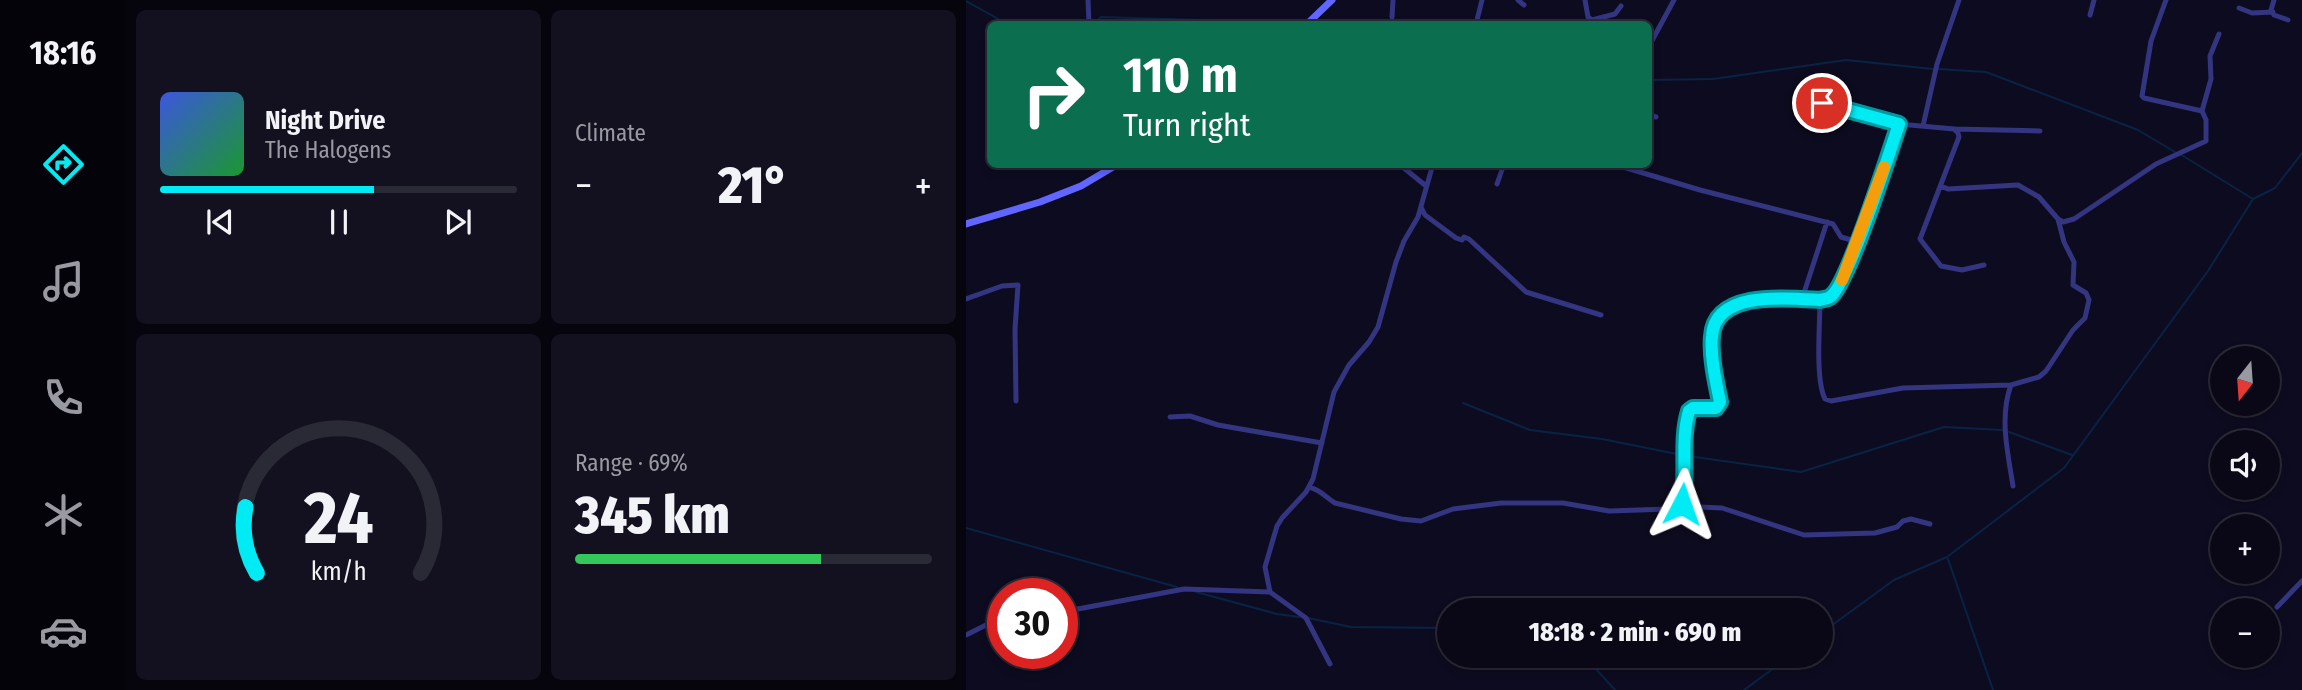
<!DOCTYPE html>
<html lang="en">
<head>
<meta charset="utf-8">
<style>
  :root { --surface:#0a0817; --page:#131120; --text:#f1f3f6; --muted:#999aa1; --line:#2a2936; --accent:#00ebf4 }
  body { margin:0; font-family:"Fira Sans Condensed",sans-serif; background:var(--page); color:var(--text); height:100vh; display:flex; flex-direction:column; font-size:26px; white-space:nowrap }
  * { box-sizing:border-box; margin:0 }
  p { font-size:23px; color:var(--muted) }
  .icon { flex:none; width:38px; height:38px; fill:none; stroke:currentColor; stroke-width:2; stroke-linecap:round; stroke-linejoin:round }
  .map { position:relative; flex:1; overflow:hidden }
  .drawer { display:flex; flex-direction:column; gap:10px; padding:10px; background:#06040d; width:840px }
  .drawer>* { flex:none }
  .top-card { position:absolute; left:21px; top:21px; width:665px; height:147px; border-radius:10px; box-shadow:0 4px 10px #0003,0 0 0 2px var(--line); background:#0b6e4f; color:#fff; overflow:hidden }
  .needle { width:46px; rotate:197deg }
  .tools { position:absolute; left:1244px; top:346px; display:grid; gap:14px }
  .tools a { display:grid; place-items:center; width:70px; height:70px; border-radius:50%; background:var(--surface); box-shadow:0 4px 10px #0003,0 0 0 2px var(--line); font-size:35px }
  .speed { position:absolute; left:21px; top:578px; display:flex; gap:14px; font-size:35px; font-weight:700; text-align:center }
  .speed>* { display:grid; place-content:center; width:91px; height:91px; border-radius:50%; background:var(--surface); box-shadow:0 4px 10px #0003,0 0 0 2px var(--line); line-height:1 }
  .speed .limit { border:10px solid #d22; background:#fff; color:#111 }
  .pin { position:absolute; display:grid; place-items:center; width:60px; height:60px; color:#fff; margin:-30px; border:4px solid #fff; border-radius:50%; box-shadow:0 2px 7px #0007 }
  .me { position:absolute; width:77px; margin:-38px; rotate:4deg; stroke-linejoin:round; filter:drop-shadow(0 0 5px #0008) }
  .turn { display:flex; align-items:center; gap:24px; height:147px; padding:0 21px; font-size:32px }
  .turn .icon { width:91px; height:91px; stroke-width:2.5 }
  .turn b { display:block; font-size:49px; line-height:60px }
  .big { font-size:52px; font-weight:800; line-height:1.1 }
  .drawer .card { flex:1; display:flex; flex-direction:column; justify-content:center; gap:10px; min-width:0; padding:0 24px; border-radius:10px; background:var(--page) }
  .drawer .dial { align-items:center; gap:0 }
  .dial svg { height:182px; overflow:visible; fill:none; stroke:var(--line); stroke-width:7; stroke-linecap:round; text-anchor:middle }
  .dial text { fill:var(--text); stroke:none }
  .song { display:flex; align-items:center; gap:21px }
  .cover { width:84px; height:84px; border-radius:10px; background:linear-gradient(135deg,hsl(230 70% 55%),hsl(130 70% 35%)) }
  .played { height:7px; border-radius:4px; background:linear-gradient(90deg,var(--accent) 60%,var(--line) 60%) }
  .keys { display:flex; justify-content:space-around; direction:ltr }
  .heat { display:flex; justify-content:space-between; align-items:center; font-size:38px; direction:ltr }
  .charge { height:10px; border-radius:5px; background:linear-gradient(90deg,#34c759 69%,var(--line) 0) }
  .drawer .tiles { flex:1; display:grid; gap:10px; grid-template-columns:repeat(2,1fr) }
  .trip { position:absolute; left:471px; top:598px; width:396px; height:70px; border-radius:35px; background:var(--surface); box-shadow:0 4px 10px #0003,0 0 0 2px var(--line); font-weight:800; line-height:70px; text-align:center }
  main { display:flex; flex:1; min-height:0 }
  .tabs { display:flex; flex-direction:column; width:126px; justify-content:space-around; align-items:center; background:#040309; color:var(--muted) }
  .tabs .icon { width:49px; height:49px }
  .tabs .current { color:var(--accent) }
  .tabs b { font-size:32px; color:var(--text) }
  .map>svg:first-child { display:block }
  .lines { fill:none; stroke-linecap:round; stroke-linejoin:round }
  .stream { stroke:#092344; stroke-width:2 }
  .street { stroke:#333580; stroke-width:5 }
  .secondary { stroke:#6066ff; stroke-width:7 }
  .route-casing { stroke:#00999f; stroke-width:18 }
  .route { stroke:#00ebf4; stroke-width:12 }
  .slow { stroke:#f59e0b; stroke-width:12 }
</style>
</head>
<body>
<main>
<nav class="tabs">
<b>18:16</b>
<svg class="icon current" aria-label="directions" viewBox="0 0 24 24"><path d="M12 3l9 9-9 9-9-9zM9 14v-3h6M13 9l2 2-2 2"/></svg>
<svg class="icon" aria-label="music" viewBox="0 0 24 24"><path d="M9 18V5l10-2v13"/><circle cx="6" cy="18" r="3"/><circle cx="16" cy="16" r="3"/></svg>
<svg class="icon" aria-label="phone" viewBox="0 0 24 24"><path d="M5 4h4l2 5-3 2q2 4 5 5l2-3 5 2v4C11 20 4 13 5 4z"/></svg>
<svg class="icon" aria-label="climate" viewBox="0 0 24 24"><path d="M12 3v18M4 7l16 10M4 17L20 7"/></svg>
<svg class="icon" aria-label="car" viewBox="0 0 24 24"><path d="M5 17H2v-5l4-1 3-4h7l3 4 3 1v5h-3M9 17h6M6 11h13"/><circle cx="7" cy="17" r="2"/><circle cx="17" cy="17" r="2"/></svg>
</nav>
<section class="drawer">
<div class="tiles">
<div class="card">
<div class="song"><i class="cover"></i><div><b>Night Drive</b><p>The Halogens</p></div></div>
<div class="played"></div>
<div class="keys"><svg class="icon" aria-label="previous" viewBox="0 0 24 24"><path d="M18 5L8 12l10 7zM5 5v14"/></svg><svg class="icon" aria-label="pause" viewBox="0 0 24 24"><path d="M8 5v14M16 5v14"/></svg><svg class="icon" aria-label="next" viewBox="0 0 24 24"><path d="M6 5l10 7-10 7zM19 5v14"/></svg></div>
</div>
<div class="card"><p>Climate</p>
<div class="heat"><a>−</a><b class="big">21°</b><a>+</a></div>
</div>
<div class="card dial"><svg viewBox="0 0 100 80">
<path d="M14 69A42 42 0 1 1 86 69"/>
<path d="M14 69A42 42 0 0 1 9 40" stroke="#00ebf4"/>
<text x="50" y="56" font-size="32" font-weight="700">24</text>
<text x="50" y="72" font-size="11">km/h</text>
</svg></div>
<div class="card"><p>Range · 69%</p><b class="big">345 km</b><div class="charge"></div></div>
</div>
</section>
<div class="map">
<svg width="1336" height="690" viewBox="0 0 1336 690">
  <rect width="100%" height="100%" fill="#0d0b1f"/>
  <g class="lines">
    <path class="stream" d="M0,1L36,21L86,24
      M127,24L135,17L339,23
      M972,69L1020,72L1172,130L1209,152
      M682,80L747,79L880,60L967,69
      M1214,154L1287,199
      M497,403L564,430L636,439L716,455
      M1043,432L1106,455
      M722,456L835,472L978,427L1037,430
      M0,528L211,587
      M982,559L1027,690
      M230,592L311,614L333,617
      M342,618L385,627L483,628
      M854,634L928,580L981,557L1098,468L1242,271L1287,199L1309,188L1336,153
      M591,656L629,668L649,690
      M778,690L824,656"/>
    <path class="street" d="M122,0L123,24
      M552,0L558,5
      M619,0L622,17L626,20L649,14L655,6
      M1308,0L1305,10L1308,15L1322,20
      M1273,8L1286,13L1307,12
      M1124,15L1128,0
      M426,17L427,0
      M510,24L516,0
      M682,48L708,0
      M838,99L933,124L988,129L1074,131
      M1236,111L1245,79L1244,56L1253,34
      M682,115L690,117
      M957,126L971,64L993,0
      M988,129L992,133L993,137L954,239L975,266L996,270L1018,265
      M433,164L460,186
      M647,164L734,190L867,224L875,237L892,242
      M531,184L538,164
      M975,186L982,189L1052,185L1073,197L1092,219L1098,242L1108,262L1107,285L1120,293L1123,300L1119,318L1107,330L1080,371L1073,377L1045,385C1033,417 1042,454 1047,486
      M456,209L459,215L490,238L496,240L498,237L503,239L560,292L635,315
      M1092,219L1097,222L1108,219L1190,164L1240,141V120L1236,111L1178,98L1176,96L1185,41L1200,0
      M0,299L36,286L52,285L49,329L50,401
      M836,299L861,222
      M854,300C854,324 849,379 859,399L865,401L937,388L1045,385
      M204,417L224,416L252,425L356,443
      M343,487C355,490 359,497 369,503L435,519L455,521L487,509L535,503H597L643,511L703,509L710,506L756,508L838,535L909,533L931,527L937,521L945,519L964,524
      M715,507C725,476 714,443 723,411L727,408H750L754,402C751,381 744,357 746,336C749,290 821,298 854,300C857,299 861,299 864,297C881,287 924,151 933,124
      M1311,607L1336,581
      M96,612L218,589L304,592
      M0,635L22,624L37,622
      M364,664L340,618L304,592L299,567L311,526L316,518L340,492L347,479L368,392L383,365L403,342L412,327L430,262L438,241L452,217L467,164"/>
    <path class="secondary" d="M341,24L366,0
      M0,224L74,202L115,186L152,164"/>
  </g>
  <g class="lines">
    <defs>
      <path id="route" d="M716,504C722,473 714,441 723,411L727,408H750L754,402C750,382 744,356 746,336C749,290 821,298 854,300C857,299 861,299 864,297C881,287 924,151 933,124L856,103"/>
    </defs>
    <use href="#route" class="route-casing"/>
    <use href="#route" class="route"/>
    <path class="slow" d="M876,280L918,167"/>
  </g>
</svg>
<div class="tools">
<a><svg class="needle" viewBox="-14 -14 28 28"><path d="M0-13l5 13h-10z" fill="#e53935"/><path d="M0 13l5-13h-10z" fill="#999aa1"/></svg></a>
<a><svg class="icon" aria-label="sound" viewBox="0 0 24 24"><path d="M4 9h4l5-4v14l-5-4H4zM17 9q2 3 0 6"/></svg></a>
<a>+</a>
<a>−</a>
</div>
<div class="speed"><div class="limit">30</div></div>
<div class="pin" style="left:856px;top:103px;background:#d93025"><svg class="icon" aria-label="arrive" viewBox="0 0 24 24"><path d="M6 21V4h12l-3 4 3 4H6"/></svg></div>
<svg class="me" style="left:716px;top:504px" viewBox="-20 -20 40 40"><path d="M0-17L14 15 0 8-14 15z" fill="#00ebf4" stroke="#fff" stroke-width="4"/></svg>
<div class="trip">18:18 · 2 min · 690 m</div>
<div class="top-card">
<div class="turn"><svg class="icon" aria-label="right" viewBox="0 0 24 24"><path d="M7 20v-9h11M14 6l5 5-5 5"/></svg><div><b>110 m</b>Turn right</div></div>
</div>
</div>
</main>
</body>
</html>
